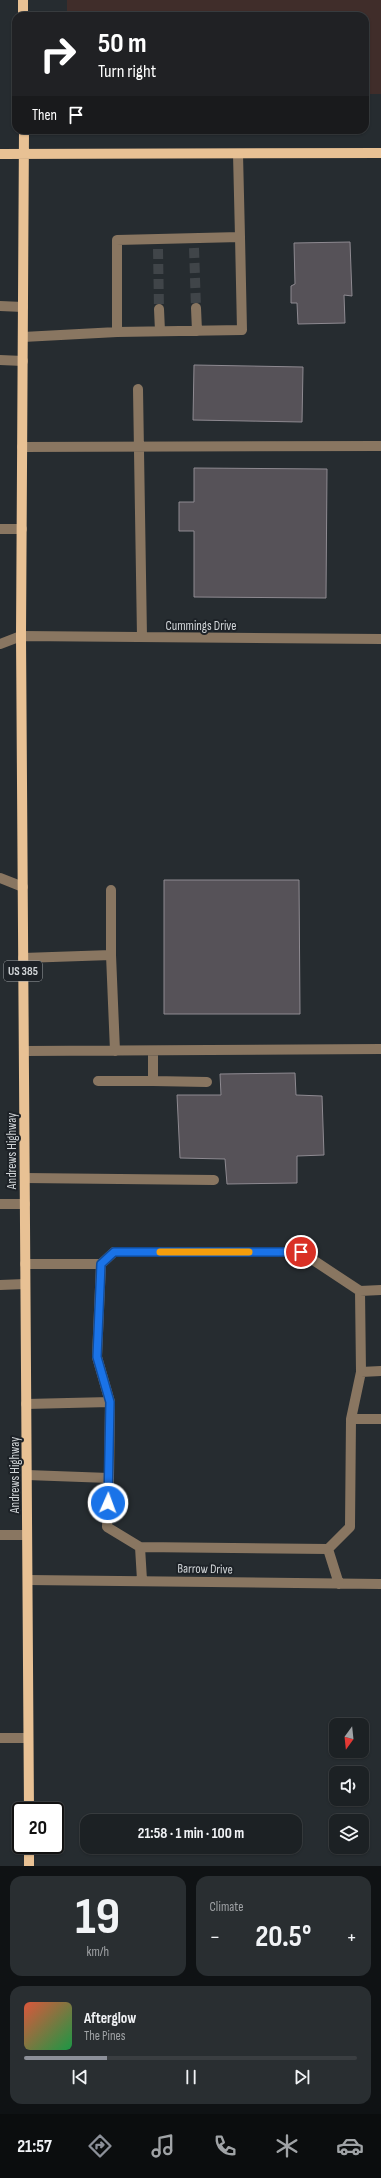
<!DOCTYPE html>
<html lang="en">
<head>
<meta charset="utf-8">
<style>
  :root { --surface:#1c2124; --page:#292e31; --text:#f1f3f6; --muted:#a0a3a6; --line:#3a3e41; --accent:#8c9099 }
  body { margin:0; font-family:"Sofia Sans Condensed",sans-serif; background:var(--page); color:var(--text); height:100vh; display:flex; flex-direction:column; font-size:15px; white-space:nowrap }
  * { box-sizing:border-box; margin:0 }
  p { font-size:13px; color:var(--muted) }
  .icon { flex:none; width:22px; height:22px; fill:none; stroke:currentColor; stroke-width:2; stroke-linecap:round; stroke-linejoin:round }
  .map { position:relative; height:1866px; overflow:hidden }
  .sheet { display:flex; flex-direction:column; gap:10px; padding:10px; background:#0f1214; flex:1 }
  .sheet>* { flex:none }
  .top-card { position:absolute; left:12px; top:12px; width:357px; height:122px; border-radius:12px; box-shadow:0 1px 3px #0004,0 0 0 1px var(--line); background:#202124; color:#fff; overflow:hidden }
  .needle { width:26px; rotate:195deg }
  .controls { position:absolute; left:329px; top:1718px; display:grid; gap:8px }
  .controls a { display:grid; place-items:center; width:40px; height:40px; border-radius:8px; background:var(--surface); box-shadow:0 1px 3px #0004,0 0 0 1px var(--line); font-size:20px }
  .speed { position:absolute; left:12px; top:1802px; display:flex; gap:8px; font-size:20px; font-weight:700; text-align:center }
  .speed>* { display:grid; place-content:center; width:52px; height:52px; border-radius:50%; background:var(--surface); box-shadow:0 1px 3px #0004,0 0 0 1px var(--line); line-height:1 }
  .speed .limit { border:2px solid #111; border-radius:6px; background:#fff; color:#111 }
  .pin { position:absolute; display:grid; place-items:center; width:34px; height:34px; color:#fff; margin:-17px; border:2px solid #fff; border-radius:50%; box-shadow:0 1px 4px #0007 }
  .me { position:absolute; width:44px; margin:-22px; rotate:2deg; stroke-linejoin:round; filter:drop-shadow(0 0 3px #0008) }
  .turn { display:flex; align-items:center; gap:14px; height:84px; padding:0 20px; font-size:18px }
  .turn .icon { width:52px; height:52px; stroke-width:2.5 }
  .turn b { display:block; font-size:28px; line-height:34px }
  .then { display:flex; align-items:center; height:38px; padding:0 20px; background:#0003; gap:8px; font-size:15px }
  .big { font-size:30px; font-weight:700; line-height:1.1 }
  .sheet .widget { flex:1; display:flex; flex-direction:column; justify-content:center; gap:6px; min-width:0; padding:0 14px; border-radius:12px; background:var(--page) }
  .sheet .dial { align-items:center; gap:0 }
  .dial b { font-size:52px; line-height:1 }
  .song { display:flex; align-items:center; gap:12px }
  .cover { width:48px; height:48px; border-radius:6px; background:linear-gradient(135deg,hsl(10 70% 55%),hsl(140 70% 35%)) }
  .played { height:4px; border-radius:2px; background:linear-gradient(90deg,var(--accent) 25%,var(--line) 25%) }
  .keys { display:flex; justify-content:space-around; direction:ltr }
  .heat { display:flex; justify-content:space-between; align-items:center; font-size:22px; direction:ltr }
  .sheet .tiles { flex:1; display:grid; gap:10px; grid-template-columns:1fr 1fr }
  .widget:last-child { grid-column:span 2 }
  .trip { position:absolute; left:80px; top:1814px; width:222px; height:40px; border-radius:12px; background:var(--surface); box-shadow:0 1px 3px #0004,0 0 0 1px var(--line); font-weight:700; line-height:40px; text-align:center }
  .tabs { display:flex; height:64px; justify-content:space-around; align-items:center; background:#0b0d0e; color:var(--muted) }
  .tabs .icon { width:28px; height:28px }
  .tabs .selected { color:var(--accent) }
  .tabs b { font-size:18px; color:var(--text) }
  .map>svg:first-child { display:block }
  .education { fill:#402d2a }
  .building { fill:#565258; stroke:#8e8a91 }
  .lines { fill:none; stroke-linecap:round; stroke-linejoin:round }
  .minor-tunnel { stroke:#404549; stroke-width:10; stroke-dasharray:10 5; stroke-linecap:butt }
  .minor { stroke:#897661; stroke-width:10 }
  .major { stroke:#e8c194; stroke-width:10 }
  .route-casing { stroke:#114b97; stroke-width:10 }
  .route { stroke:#1a73e8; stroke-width:7 }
  .slow { stroke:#f59e0b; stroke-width:7 }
  .labels { text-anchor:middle; stroke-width:4; stroke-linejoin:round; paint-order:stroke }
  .shield { fill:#1d2227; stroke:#9b9fa3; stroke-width:1 }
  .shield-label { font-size:12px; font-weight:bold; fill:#d1d5d8 }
  .street-label { font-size:13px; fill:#d1d5d8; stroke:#1d2227 }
</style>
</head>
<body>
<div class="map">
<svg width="381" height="1866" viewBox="0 0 381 1866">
  <rect width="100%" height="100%" fill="#262c30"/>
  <path class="education" d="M67,0H381V94H365V16H67Z"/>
  <path class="building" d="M350,242L352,296L344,295L345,323L298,324L297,303H291V286L295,284L294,243Z
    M194,365L303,367L302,422L193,420Z
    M194,468L327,469L326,598L194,597V531H179V502H194Z
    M164,880H299L300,1014H164Z
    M295,1073L296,1095L322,1096L324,1155L297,1156V1183L227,1184L225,1159L180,1158L177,1095H221L220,1074Z"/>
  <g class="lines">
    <path class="minor-tunnel" d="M194,248L196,308
      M158,249L159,309"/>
    <path class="minor" d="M238,154L240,237
      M240,237L242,330L117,332V240Z
      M0,306L23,307
      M196,308L197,331
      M159,309L160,331
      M23,337L117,332
      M0,360L23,361
      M138,389L142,637
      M22,447L381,446
      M0,529H22
      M0,644L21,636L381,639
      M0,878L23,887
      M111,890V955
      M23,958L111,955L115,1051
      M24,1051L381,1049
      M98,1081H153V1051
      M153,1081L207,1082
      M25,1178L214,1180
      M0,1204H25
      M25,1264H101
      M0,1285L25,1284
      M360,1291L361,1372
      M110,1402L97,1357L101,1264L114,1252H301L360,1291L381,1290
      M26,1404L110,1402L109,1478L27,1475
      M351,1419H381
      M109,1478L107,1527L140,1547L142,1580
      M0,1535H27
      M140,1547L328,1549L350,1527L351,1419L361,1372L381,1371
      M328,1549L339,1584
      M28,1580L381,1584
      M0,1738H28"/>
    <path class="major" d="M23,0V16
      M24,130L21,636L29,1811
      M0,154L381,153
      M29,1845V1866"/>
  </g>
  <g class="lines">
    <defs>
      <path id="route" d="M108,1503L110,1402L97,1357L101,1264L114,1252H301"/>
    </defs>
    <use href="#route" class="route-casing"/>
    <use href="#route" class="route"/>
    <path class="slow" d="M160,1252H249"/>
  </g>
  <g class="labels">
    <rect class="shield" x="4" y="961" width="38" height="20" rx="3"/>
    <g class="shield-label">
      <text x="23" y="975">US 385</text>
    </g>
    <g class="street-label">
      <text x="201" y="630">Cummings Drive</text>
      <text transform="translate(11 1151) rotate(-90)" y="5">Andrews Highway</text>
      <text transform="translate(14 1475) rotate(-90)" y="5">Andrews Highway</text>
      <text transform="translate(205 1568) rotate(1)" y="5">Barrow Drive</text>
    </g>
  </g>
</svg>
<div class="controls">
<a><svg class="needle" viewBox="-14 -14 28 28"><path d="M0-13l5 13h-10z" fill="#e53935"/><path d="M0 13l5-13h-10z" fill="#a0a3a6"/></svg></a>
<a><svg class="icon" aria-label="sound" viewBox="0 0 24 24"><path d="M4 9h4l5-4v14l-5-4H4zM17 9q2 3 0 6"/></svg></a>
<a><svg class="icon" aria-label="layers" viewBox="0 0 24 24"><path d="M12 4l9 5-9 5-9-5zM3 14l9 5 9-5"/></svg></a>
</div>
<div class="speed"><div class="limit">20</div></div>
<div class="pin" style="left:301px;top:1252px;background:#d93025"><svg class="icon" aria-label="arrive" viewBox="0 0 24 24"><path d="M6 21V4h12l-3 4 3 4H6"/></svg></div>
<svg class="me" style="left:108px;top:1503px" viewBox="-20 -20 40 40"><circle r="17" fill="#1a73e8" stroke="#fff" stroke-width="3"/><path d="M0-11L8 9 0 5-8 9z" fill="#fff"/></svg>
<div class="trip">21:58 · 1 min · 100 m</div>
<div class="top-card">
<div class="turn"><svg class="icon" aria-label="right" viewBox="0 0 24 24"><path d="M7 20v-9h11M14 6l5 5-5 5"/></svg><div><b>50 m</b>Turn right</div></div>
<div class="then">Then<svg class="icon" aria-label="arrive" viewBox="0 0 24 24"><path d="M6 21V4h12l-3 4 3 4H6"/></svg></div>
</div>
</div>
<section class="sheet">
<div class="tiles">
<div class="widget dial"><b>19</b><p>km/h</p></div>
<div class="widget"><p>Climate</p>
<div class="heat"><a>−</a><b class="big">20.5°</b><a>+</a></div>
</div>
<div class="widget">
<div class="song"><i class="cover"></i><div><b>Afterglow</b><p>The Pines</p></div></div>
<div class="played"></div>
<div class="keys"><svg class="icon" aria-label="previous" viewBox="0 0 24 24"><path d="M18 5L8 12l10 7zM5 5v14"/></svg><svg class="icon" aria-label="pause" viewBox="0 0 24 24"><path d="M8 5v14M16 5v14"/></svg><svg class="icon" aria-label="next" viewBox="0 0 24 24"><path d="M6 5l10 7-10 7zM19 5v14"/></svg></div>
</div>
</div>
</section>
<nav class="tabs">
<b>21:57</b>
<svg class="icon selected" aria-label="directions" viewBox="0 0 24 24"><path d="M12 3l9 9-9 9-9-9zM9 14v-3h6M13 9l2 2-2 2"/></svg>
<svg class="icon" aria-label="music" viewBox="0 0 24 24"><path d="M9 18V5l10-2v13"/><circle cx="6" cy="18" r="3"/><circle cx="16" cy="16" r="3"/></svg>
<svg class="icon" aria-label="phone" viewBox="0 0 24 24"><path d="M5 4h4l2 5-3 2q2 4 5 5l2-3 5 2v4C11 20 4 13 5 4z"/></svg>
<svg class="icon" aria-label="climate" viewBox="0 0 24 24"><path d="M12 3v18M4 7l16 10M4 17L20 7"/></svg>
<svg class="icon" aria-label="car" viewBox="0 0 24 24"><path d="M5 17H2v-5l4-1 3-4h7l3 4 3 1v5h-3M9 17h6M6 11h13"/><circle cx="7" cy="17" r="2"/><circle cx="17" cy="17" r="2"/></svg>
</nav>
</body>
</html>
